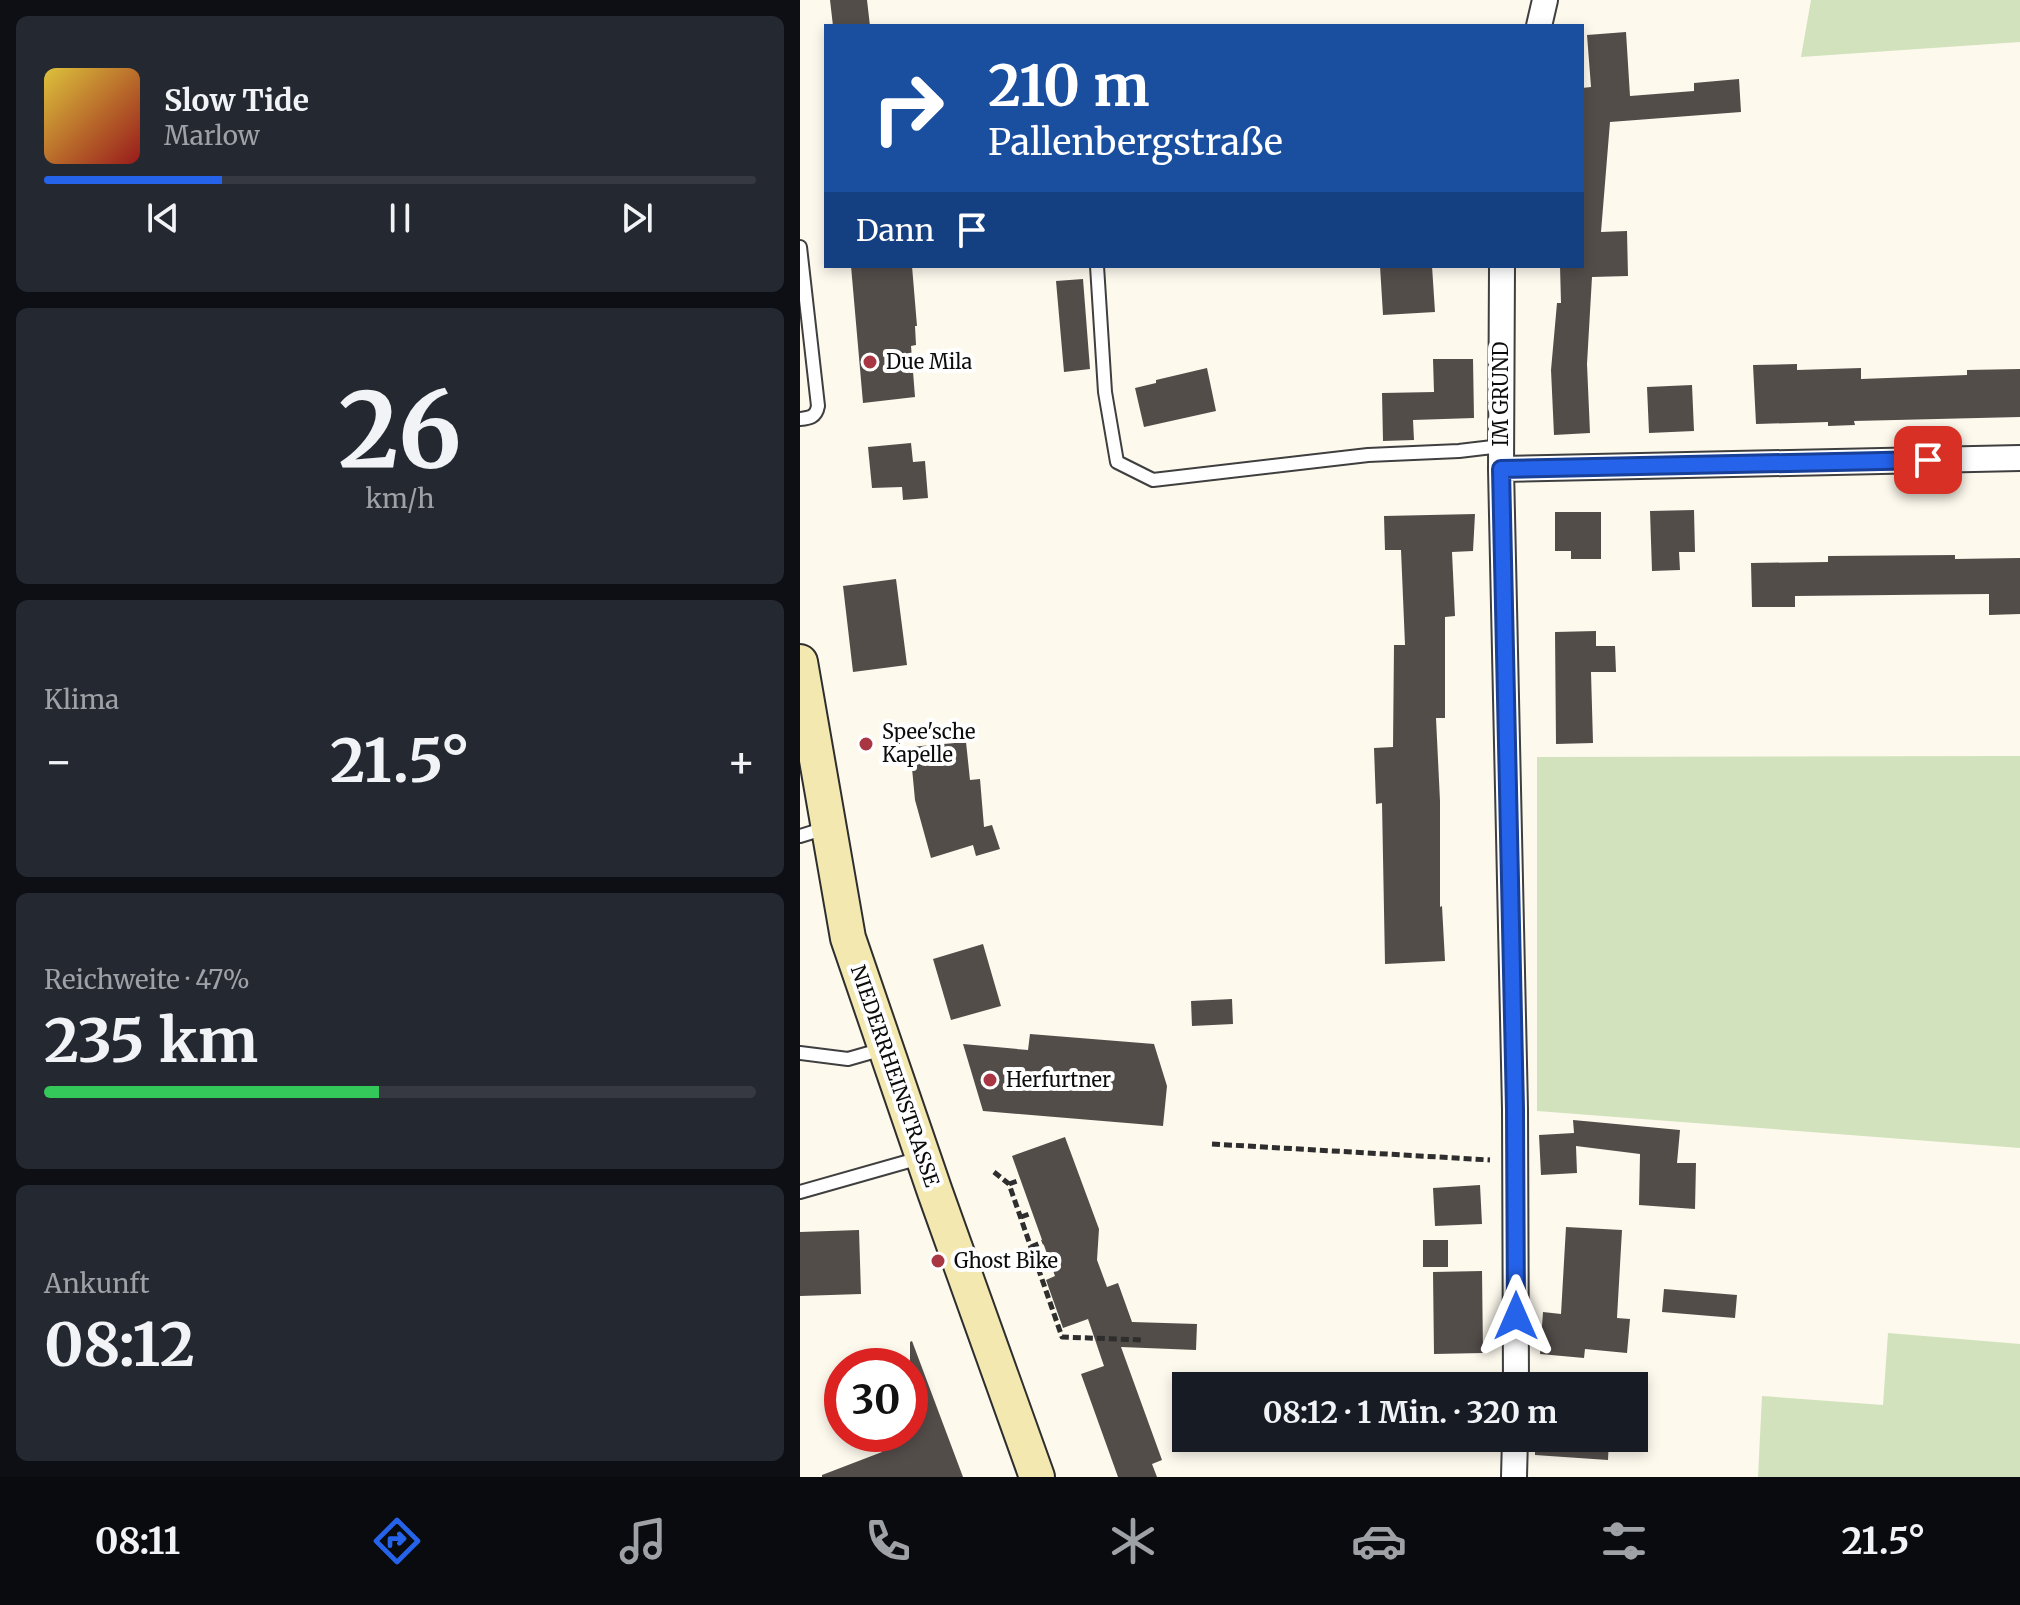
<!DOCTYPE html>
<html lang="de">
<head>
<meta charset="utf-8">
<style>
  :root { --surface:#171b24; --page:#242831; --text:#f1f3f6; --muted:#9ea1a6; --line:#363941; --accent:#2563eb }
  body { margin:0; font-family:Merriweather,serif; background:var(--page); color:var(--text); height:100vh; display:flex; flex-direction:column; font-size:30px; white-space:nowrap }
  * { box-sizing:border-box; margin:0 }
  p { font-size:26px; color:var(--muted) }
  .icon { flex:none; width:44px; height:44px; fill:none; stroke:currentColor; stroke-width:2; stroke-linecap:round; stroke-linejoin:round }
  .map { position:relative; flex:1; overflow:hidden }
  .drawer { display:flex; flex-direction:column; gap:16px; padding:16px; background:#0d0f14; width:800px }
  .drawer>* { flex:none }
  .guide { position:absolute; left:24px; top:24px; width:760px; height:244px; border-radius:0px; box-shadow:0 4px 12px #0003; background:#1a4fa0; color:#fff; overflow:hidden }
  .speed { position:absolute; left:24px; top:1348px; display:flex; gap:16px; font-size:40px; font-weight:700; text-align:center }
  .speed>* { display:grid; place-content:center; width:104px; height:104px; border-radius:50%; background:var(--surface); box-shadow:0 4px 12px #0003; line-height:1 }
  .speed .limit { border:12px solid #d22; background:#fff; color:#111 }
  .pin { position:absolute; display:grid; place-items:center; width:68px; height:68px; color:#fff; margin:-34px; border-radius:16px; box-shadow:0 4px 12px #0006 }
  .me { position:absolute; width:88px; margin:-44px; rotate:0deg; stroke-linejoin:round; filter:drop-shadow(0 0 6px #0008) }
  .turn { display:flex; align-items:center; gap:28px; height:168px; padding:0 32px; font-size:36px }
  .turn .icon { width:104px; height:104px; stroke-width:2.5 }
  .turn b { display:block; font-size:56px; line-height:68px }
  .then { display:flex; align-items:center; height:76px; padding:0 32px; background:#0003; gap:16px; font-size:30px }
  .big { font-size:60px; font-weight:700; line-height:1.1 }
  .drawer .widget { flex:1; display:flex; flex-direction:column; justify-content:center; gap:12px; min-width:0; padding:0 28px; border-radius:12px; background:var(--page) }
  .drawer .dial { align-items:center; gap:0 }
  .dial b { font-size:104px; line-height:1 }
  .song { display:flex; align-items:center; gap:24px }
  .cover { width:96px; height:96px; border-radius:12px; background:linear-gradient(135deg,hsl(50 70% 55%),hsl(0 70% 35%)) }
  .played { height:8px; border-radius:4px; background:linear-gradient(90deg,var(--accent) 25%,var(--line) 25%) }
  .keys { display:flex; justify-content:space-around; direction:ltr }
  .heat { display:flex; justify-content:space-between; align-items:center; font-size:44px; direction:ltr }
  .charge { height:12px; border-radius:6px; background:linear-gradient(90deg,#34c759 47%,var(--line) 0) }
  .trip { position:absolute; left:372px; top:1372px; width:476px; height:80px; border-radius:0px; background:var(--surface); box-shadow:0 4px 12px #0003; font-weight:700; line-height:80px; text-align:center }
  .dock { display:flex; height:128px; justify-content:space-around; align-items:center; background:#090b0e; color:var(--muted) }
  .dock .icon { width:56px; height:56px }
  .dock .selected { color:var(--accent) }
  .dock b { font-size:36px; color:var(--text) }
  main { display:flex; flex:1; min-height:0 }
  .map>svg:first-child { display:block }
  .green { fill:#d2e2bc }
  .building { fill:#534d4a }
  .lines { fill:none; stroke-linecap:round; stroke-linejoin:round }
  .lane-casing { stroke:#3f3f3f; stroke-width:16 }
  .street-casing { stroke:#3f3f3f; stroke-width:28 }
  .secondary-casing { stroke:#2e2e2e; stroke-width:38 }
  .path { stroke:#2e2e2e; stroke-width:5; stroke-dasharray:8 4; stroke-linecap:butt }
  .lane { stroke:#fff; stroke-width:12 }
  .street { stroke:#fff; stroke-width:24 }
  .secondary { stroke:#f4e8b1; stroke-width:34 }
  .route-casing { stroke:#184099; stroke-width:20 }
  .route { stroke:#2563eb; stroke-width:14 }
  .poi-dot { fill:#a93743; stroke:#fff; stroke-width:3 }
  .labels { text-anchor:middle; stroke-width:8; stroke-linejoin:round; paint-order:stroke }
  .poi-label { font-size:20px; fill:#0c0c0c; stroke:#fff; text-anchor:start }
  .street-label { font-size:20px; fill:#0c0c0c; stroke:#fff }
</style>
</head>
<body>
<main>
<section class="drawer">
<div class="widget">
<div class="song"><i class="cover"></i><div><b>Slow Tide</b><p>Marlow</p></div></div>
<div class="played"></div>
<div class="keys"><svg class="icon" aria-label="previous" viewBox="0 0 24 24"><path d="M18 5L8 12l10 7zM5 5v14"/></svg><svg class="icon" aria-label="pause" viewBox="0 0 24 24"><path d="M8 5v14M16 5v14"/></svg><svg class="icon" aria-label="next" viewBox="0 0 24 24"><path d="M6 5l10 7-10 7zM19 5v14"/></svg></div>
</div>
<div class="widget dial"><b>26</b><p>km/h</p></div>
<div class="widget"><p>Klima</p>
<div class="heat"><a>−</a><b class="big">21.5°</b><a>+</a></div>
</div>
<div class="widget"><p>Reichweite · 47%</p><b class="big">235 km</b><div class="charge"></div></div>
<div class="widget"><p>Ankunft</p><b class="big">08:12</b></div>
</section>
<div class="map">
<svg width="1220" height="1477" viewBox="0 0 1220 1477">
  <rect width="100%" height="100%" fill="#fdf9ed"/>
  <path class="green" d="M1011,0H1220V42L1001,57Z
    M1220,756V1148L737,1111V757Z
    M1088,1333L1220,1344V1477H958L962,1396L1083,1405Z"/>
  <path class="building" d="M30,0H67L70,26H33Z
    M826,32L830,96L894,91V83L939,79L941,112L810,122L801,232L827,231L828,276L792,277L787,364L790,433L754,435L751,370L757,303H761L760,266H782V88L791,87L787,35Z
    M51,266H112L117,326H115L116,345L111,346L115,397L63,403Z
    M580,266H632L635,312L583,315Z
    M283,279L290,369L264,372L256,281Z
    M633,359H673L674,418L613,420L614,440L583,441L582,393L634,392Z
    M997,364V370L1061,368V379L1167,375V370L1220,369V417L1054,421L1055,425L1028,426V422L956,424L953,365Z
    M407,368L416,411L344,427L335,388L356,383V380Z
    M892,385L894,431L849,433L847,387Z
    M111,443L113,462L125,461L128,498L103,500L102,487L72,488L68,447Z
    M894,510L895,552H879L880,570L852,571L850,511Z
    M755,512H801V559H771V551H755Z
    M675,514L673,551L652,552L655,616L645,617V718H636L640,801V907L642,906L645,961L585,964L582,803L576,804L574,748L593,747L594,645H605L601,550H585L584,516Z
    M1155,555V559L1220,558V614L1189,615V594L995,596V607H952L951,563L1028,562V556Z
    M96,579L107,665L53,672L43,586Z
    M796,631V646H815L816,672H791L793,743L756,744L755,632Z
    M166,742L170,780L180,779L184,827L192,825L200,849L176,856L173,845L131,858L115,800L110,747Z
    M183,944L201,1006L151,1020L133,959Z
    M432,999L433,1024L392,1026L391,1001Z
    M230,1034L354,1044L367,1086L363,1126L183,1111L163,1044L228,1050Z
    M773,1120L880,1130L877,1163H896L895,1209L839,1205L840,1154L776,1146L777,1173L741,1175L739,1135L774,1133Z
    M265,1137L299,1229L297,1260L307,1287L318,1283L332,1322L397,1324L396,1350L321,1347L362,1460L352,1464L357,1477H318L281,1374L304,1366L288,1319L263,1328L246,1280L255,1276L212,1156Z
    M680,1185L682,1224L635,1226L633,1188Z
    M766,1227L822,1230L817,1318L830,1319L827,1353L785,1349L784,1358L740,1354L743,1312L761,1314Z
    M59,1230L61,1294L0,1296V1232Z
    M623,1240H648V1267H623Z
    M682,1271L683,1353L634,1354L633,1272Z
    M864,1289L937,1295L935,1318L862,1312Z
    M112,1341L163,1477H22V1475L82,1452L75,1434H110V1342Z
    M735,1438H809L808,1460L735,1455Z"/>
  <g class="lines">
    <defs>
      <path id="lane" d="M0,247L18,406C16,417 10,418 0,419
        M297,266L305,392L317,462L353,480L568,455L659,451L701,446
        M0,836L26,828
        M0,1053L48,1059L83,1049
        M0,1192L120,1158"/>
      <path id="street" d="M739,26L745,0
        M702,266L701,469L715,1109L716,1386
        M701,469L1220,458
        M714,1477L715,1438"/>
      <path id="secondary" d="M0,662L48,938L135,1192L237,1477"/>
    </defs>
    <use href="#lane" class="lane-casing"/>
    <use href="#street" class="street-casing"/>
    <use href="#secondary" class="secondary-casing"/>
    <path class="path" d="M412,1144L690,1160
      M194,1172L209,1184L262,1337L344,1340
      M209,1184L220,1180
      M221,1217L232,1213
      M231,1247L243,1242"/>
    <use href="#lane" class="lane"/>
    <use href="#street" class="street"/>
    <use href="#secondary" class="secondary"/>
  </g>
  <g class="lines">
    <defs>
      <path id="route" d="M716,1316L715,1109L701,469L1128,460"/>
    </defs>
    <use href="#route" class="route-casing"/>
    <use href="#route" class="route"/>
  </g>
  <g class="poi-dot">
    <circle cx="70" cy="362" r="8"/>
    <circle cx="66" cy="744" r="8"/>
    <circle cx="190" cy="1080" r="8"/>
    <circle cx="138" cy="1261" r="8"/>
  </g>
  <g class="labels">
    <g class="poi-label">
      <text x="86" y="369">Due Mila</text>
      <text x="82" y="739">Spee'sche<tspan x="82" dy="23">Kapelle</tspan></text>
      <text x="206" y="1087">Herfurtner</text>
      <text x="154" y="1268">Ghost Bike</text>
    </g>
    <g class="street-label">
      <text transform="translate(701 394) rotate(-90)" y="7">IM GRUND</text>
      <text transform="translate(95 1076) rotate(71)" y="7">NIEDERRHEINSTRASSE</text>
    </g>
  </g>
</svg>
<div class="speed"><div class="limit">30</div></div>
<div class="pin" style="left:1128px;top:460px;background:#d93025"><svg class="icon" aria-label="arrive" viewBox="0 0 24 24"><path d="M6 21V4h12l-3 4 3 4H6"/></svg></div>
<svg class="me" style="left:716px;top:1316px" viewBox="-20 -20 40 40"><path d="M0-17L14 15 0 8-14 15z" fill="#2563eb" stroke="#fff" stroke-width="4"/></svg>
<div class="trip">08:12 · 1 Min. · 320 m</div>
<div class="guide">
<div class="turn"><svg class="icon" aria-label="right" viewBox="0 0 24 24"><path d="M7 20v-9h11M14 6l5 5-5 5"/></svg><div><b>210 m</b>Pallenbergstraße</div></div>
<div class="then">Dann<svg class="icon" aria-label="arrive" viewBox="0 0 24 24"><path d="M6 21V4h12l-3 4 3 4H6"/></svg></div>
</div>
</div>
</main>
<nav class="dock">
<b>08:11</b>
<svg class="icon selected" aria-label="directions" viewBox="0 0 24 24"><path d="M12 3l9 9-9 9-9-9zM9 14v-3h6M13 9l2 2-2 2"/></svg>
<svg class="icon" aria-label="music" viewBox="0 0 24 24"><path d="M9 18V5l10-2v13"/><circle cx="6" cy="18" r="3"/><circle cx="16" cy="16" r="3"/></svg>
<svg class="icon" aria-label="phone" viewBox="0 0 24 24"><path d="M5 4h4l2 5-3 2q2 4 5 5l2-3 5 2v4C11 20 4 13 5 4z"/></svg>
<svg class="icon" aria-label="climate" viewBox="0 0 24 24"><path d="M12 3v18M4 7l16 10M4 17L20 7"/></svg>
<svg class="icon" aria-label="car" viewBox="0 0 24 24"><path d="M5 17H2v-5l4-1 3-4h7l3 4 3 1v5h-3M9 17h6M6 11h13"/><circle cx="7" cy="17" r="2"/><circle cx="17" cy="17" r="2"/></svg>
<svg class="icon" aria-label="filters" viewBox="0 0 24 24"><path d="M4 7h16M4 17h16"/><circle cx="9" cy="7" r="2"/><circle cx="15" cy="17" r="2"/></svg>
<b>21.5°</b>
</nav>
</body>
</html>
